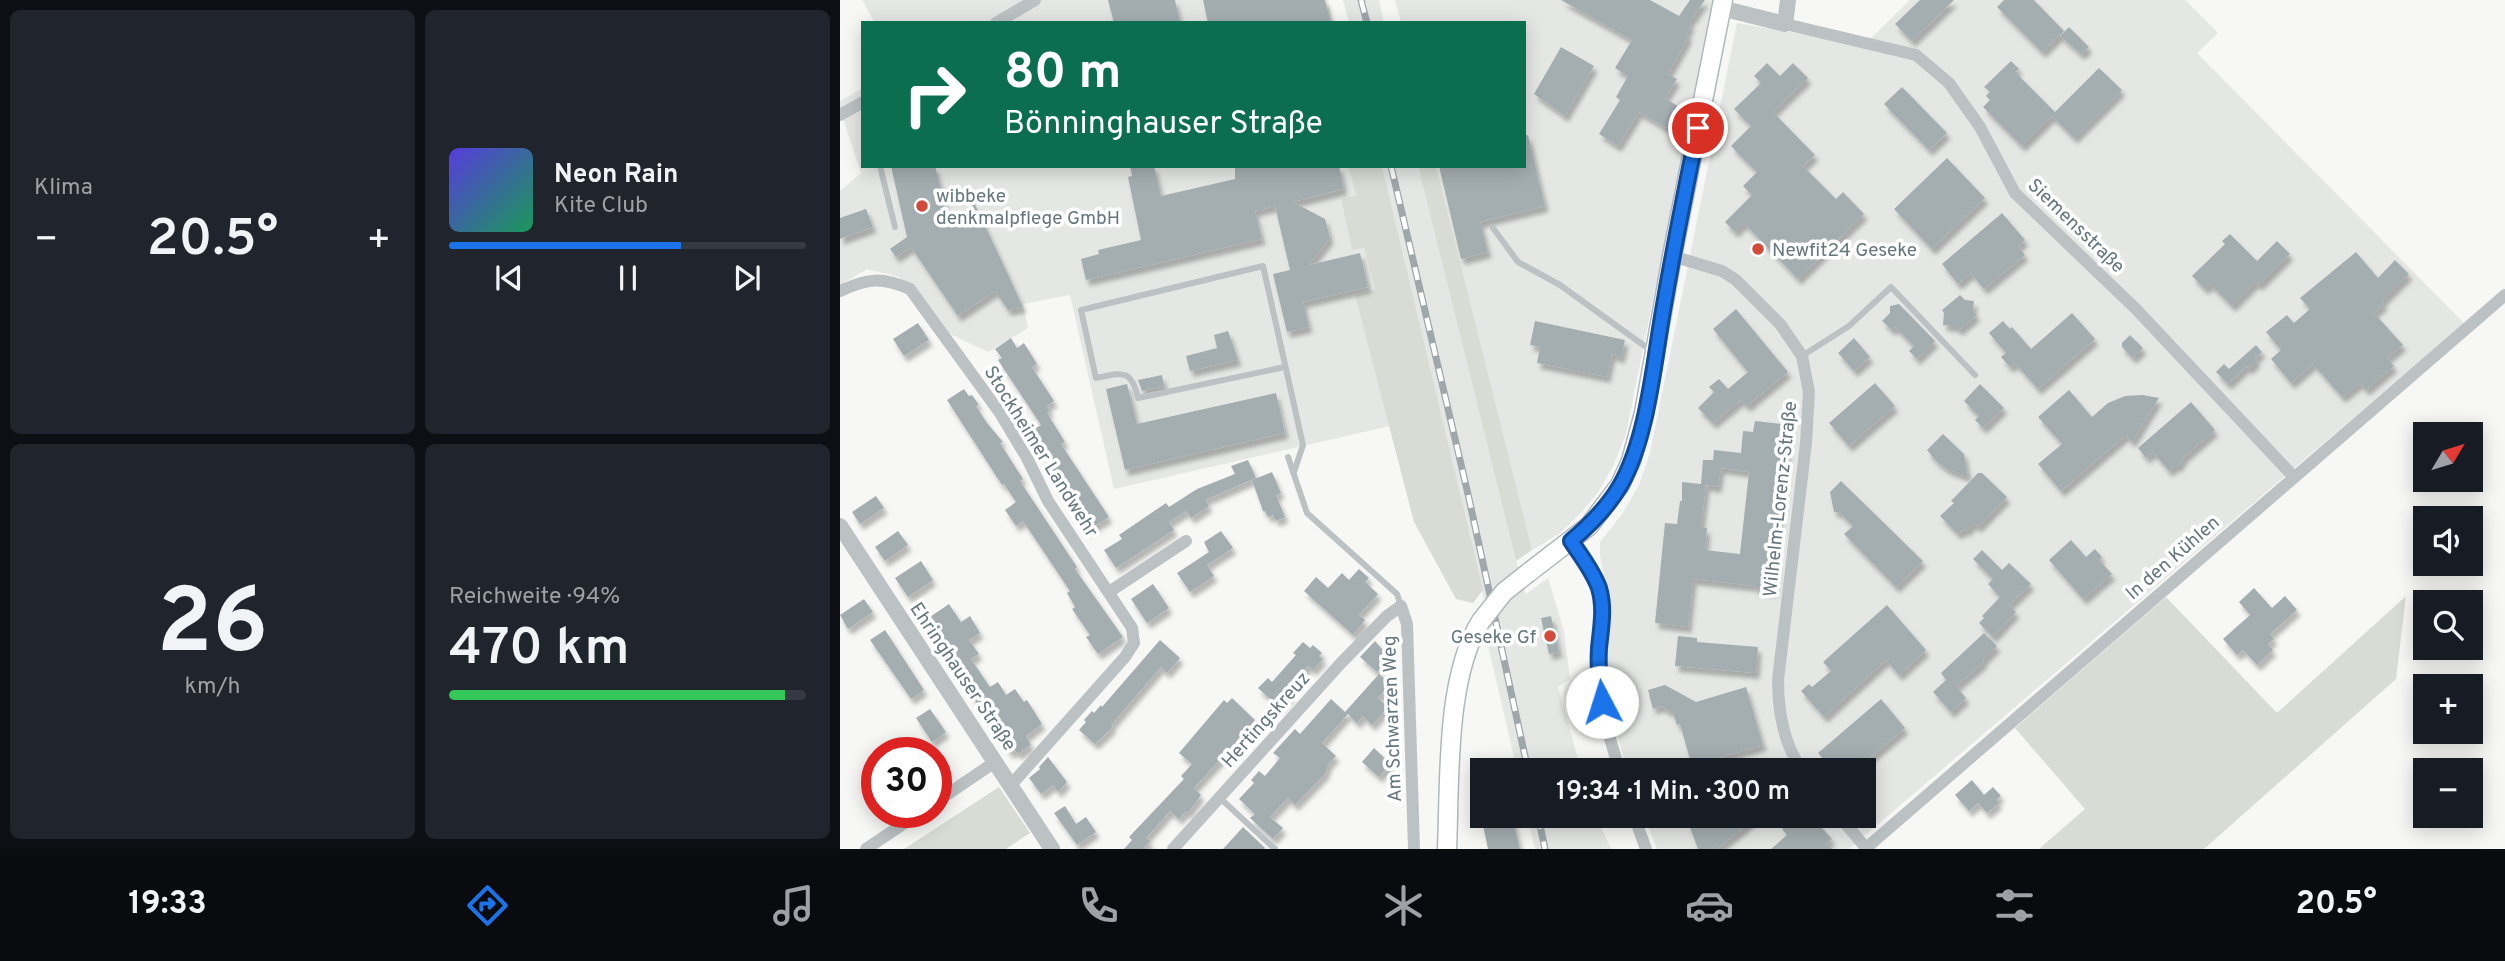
<!DOCTYPE html>
<html lang="de">
<head>
<meta charset="utf-8">
<style>
  :root { --surface:#171b24; --page:#20242c; --text:#f1f3f6; --muted:#9ea1a6; --line:#363941; --accent:#1a73e8 }
  body { margin:0; font-family:Overpass,sans-serif; background:var(--page); color:var(--text); height:100vh; display:flex; flex-direction:column; font-size:26px; white-space:nowrap }
  * { box-sizing:border-box; margin:0 }
  p { font-size:23px; color:var(--muted) }
  .icon { flex:none; width:38px; height:38px; fill:none; stroke:currentColor; stroke-width:2; stroke-linecap:round; stroke-linejoin:round }
  .map { position:relative; flex:1; overflow:hidden }
  .panel { display:flex; flex-direction:column; gap:10px; padding:10px; background:#0d0f14; width:840px }
  .panel>* { flex:none }
  .guide { position:absolute; left:21px; top:21px; width:665px; height:147px; border-radius:0px; box-shadow:0 4px 18px #0003; background:#0b6e4f; color:#fff; overflow:hidden }
  .needle { width:46px; rotate:52deg }
  .controls { position:absolute; left:1573px; top:422px; display:grid; gap:14px }
  .controls a { display:grid; place-items:center; width:70px; height:70px; border-radius:0px; background:var(--surface); box-shadow:0 4px 18px #0003; font-size:35px }
  .speed { position:absolute; left:21px; top:737px; display:flex; gap:14px; font-size:35px; font-weight:700; text-align:center }
  .speed>* { display:grid; place-content:center; width:91px; height:91px; border-radius:50%; background:var(--surface); box-shadow:0 4px 18px #0003; line-height:1 }
  .speed .limit { border:10px solid #d22; background:#fff; color:#111 }
  .pin { position:absolute; display:grid; place-items:center; width:60px; height:60px; color:#fff; margin:-30px; border:4px solid #fff; border-radius:50%; box-shadow:0 2px 7px #0007 }
  .me { position:absolute; width:77px; margin:-38px; rotate:355deg; stroke-linejoin:round; filter:drop-shadow(0 0 5px #0008) }
  .turn { display:flex; align-items:center; gap:24px; height:147px; padding:0 28px; font-size:32px }
  .turn .icon { width:91px; height:91px; stroke-width:2.5 }
  .turn b { display:block; font-size:49px; line-height:60px }
  .big { font-size:52px; font-weight:600; line-height:1.1 }
  .panel .widget { flex:1; display:flex; flex-direction:column; justify-content:center; gap:10px; min-width:0; padding:0 24px; border-radius:10px; background:var(--page) }
  .panel .dial { align-items:center; gap:0 }
  .dial b { font-size:91px; line-height:1 }
  .song { display:flex; align-items:center; gap:21px }
  .cover { width:84px; height:84px; border-radius:10px; background:linear-gradient(135deg,hsl(250 70% 55%),hsl(150 70% 35%)) }
  .played { height:7px; border-radius:4px; background:linear-gradient(90deg,var(--accent) 65%,var(--line) 65%) }
  .keys { display:flex; justify-content:space-around; direction:ltr }
  .heat { display:flex; justify-content:space-between; align-items:center; font-size:38px; direction:ltr }
  .charge { height:10px; border-radius:5px; background:linear-gradient(90deg,#34c759 94%,var(--line) 0) }
  .panel .tiles { flex:1; display:grid; gap:10px; grid-template-columns:repeat(2,1fr) }
  .trip { position:absolute; left:630px; top:758px; width:406px; height:70px; border-radius:0px; background:var(--surface); box-shadow:0 4px 18px #0003; font-weight:600; line-height:70px; text-align:center }
  .tab-bar { display:flex; height:112px; justify-content:space-around; align-items:center; background:#090b0e; color:var(--muted) }
  .tab-bar .icon { width:49px; height:49px }
  .tab-bar .current { color:var(--accent) }
  .tab-bar b { font-size:32px; color:var(--text) }
  main { display:flex; flex:1; min-height:0 }
  .map>svg:first-child { display:block }
  .built { fill:#e5e7e5 }
  .green { fill:#d8dcd4 }
  .building { fill:#a4aeb1; fill-rule:evenodd; filter:url(#shadow) }
  .lines { fill:none; stroke-linecap:round; stroke-linejoin:round }
  .secondary-casing { stroke:#b1b8bb; stroke-width:21 }
  .service { stroke:#bcc2c4; stroke-width:6 }
  .minor { stroke:#bcc2c4; stroke-width:12 }
  .tertiary { stroke:#bcc2c4; stroke-width:16 }
  .secondary { stroke:#fff; stroke-width:18 }
  .rail-casing { stroke:#9fa7aa; stroke-width:7 }
  .rail { stroke:#fff; stroke-width:4.5; stroke-dasharray:13; stroke-linecap:butt }
  .secondary-bridge-casing { stroke:#b1b8bb; stroke-width:21; stroke-linecap:butt }
  .secondary-bridge { stroke:#fff; stroke-width:18 }
  .route-casing { stroke:#114b97; stroke-width:18 }
  .route { stroke:#1a73e8; stroke-width:12 }
  .poi-dot { fill:#d24a3a; stroke:#fff; stroke-width:2.5 }
  .labels { text-anchor:middle; stroke-width:7; stroke-linejoin:round; paint-order:stroke }
  .poi-label { font-size:19px; fill:#65767d; stroke:#fff; text-anchor:start }
  .street-label { font-size:19px; fill:#65767d; stroke:#fff }
</style>
</head>
<body>
<main>
<section class="panel">
<div class="tiles">
<div class="widget"><p>Klima</p>
<div class="heat"><a>−</a><b class="big">20.5°</b><a>+</a></div>
</div>
<div class="widget">
<div class="song"><i class="cover"></i><div><b>Neon Rain</b><p>Kite Club</p></div></div>
<div class="played"></div>
<div class="keys"><svg class="icon" aria-label="previous" viewBox="0 0 24 24"><path d="M18 5L8 12l10 7zM5 5v14"/></svg><svg class="icon" aria-label="pause" viewBox="0 0 24 24"><path d="M8 5v14M16 5v14"/></svg><svg class="icon" aria-label="next" viewBox="0 0 24 24"><path d="M6 5l10 7-10 7zM19 5v14"/></svg></div>
</div>
<div class="widget dial"><b>26</b><p>km/h</p></div>
<div class="widget"><p>Reichweite · 94%</p><b class="big">470 km</b><div class="charge"></div></div>
</div>
</section>
<div class="map">
<svg width="1665" height="849" viewBox="0 0 1665 849">
  <defs>
    <filter id="shadow"><feDropShadow dx="3.5" dy="6" stdDeviation="2" flood-color="#0004"/></filter>
  </defs>
  <rect width="100%" height="100%" fill="#f7f7f5"/>
  <path class="built" d="M22,0H488L493,23H35Z
    M503,0H539L544,23H509Z
    M555,0H873L786,434L773,466L759,491L741,513L720,533L692,550L596,166H684V23H561Z
    M1070,0H1345L1378,33L1357,53L1624,323L1009,849H817L804,816H1024V770H787L771,712L765,670L769,603L760,555V542L783,513L799,485L810,453L897,23L1024,45Z
    M23,88V166H508L516,195L501,199L512,249L524,248L535,291L515,295L550,426L274,489L230,295L183,304L188,328L148,352L110,334L78,290L59,277L27,269L0,285V191L21,173L0,109V101Z
    M542,166H578L676,561L686,594L708,578L724,631L730,679L718,687L741,770H677L647,641L653,636Z
    M687,816H756L771,849H695Z"/>
  <path class="green" d="M508,166H542L643,590L633,603L616,599L574,522L515,295L535,290L524,248L512,250L501,199L516,195Z
    M578,166H596L692,550L676,561Z
    M1566,596L1556,679L1364,849H1199L1245,809L1175,728L1326,597L1437,713Z
    M159,787L190,833L166,849H64Z"/>
  <path class="building" d="M268,0H335L340,23H274Z
    M363,0H485L491,23H368Z
    M721,0H810L839,16L850,0H865L849,23L851,25L846,34L849,36L828,74L837,79L825,98L839,107L826,128L799,112L778,146L759,134L780,100L776,97L788,76L775,68L792,40Z
    M1080,0H1114L1072,41L1055,24Z
    M1164,0H1194L1224,31L1202,52L1157,7Z
    M1229,27L1249,47L1241,54L1220,36Z
    M721,47L754,66L725,116L694,94Z
    M1171,61L1179,69L1175,72L1215,112L1259,68L1282,90L1234,138L1212,116L1182,146L1143,107L1150,100L1146,96L1150,92L1144,87Z
    M927,63L940,76L953,63L968,78L933,112L975,155L963,166L996,199L1003,192L1024,214L958,279L904,223L895,232L885,222L912,195L903,186L917,172L891,146L911,126L894,109L921,83L914,76Z
    M1062,87L1107,133L1089,150L1044,104Z
    M688,135L705,206L640,222L648,252L621,259L599,166H684V136Z
    M1107,158L1145,198L1092,249L1054,209Z
    M51,166H95L109,222L135,204L183,307L168,310L155,291L118,316L71,247L56,257L50,249L67,237Z
    M290,166H314L321,196L395,179V166H499L504,189L453,202L485,219L490,238L469,265L520,253L528,287L463,302L469,327L447,332L433,274L450,270L435,206L415,211L422,239L246,280L241,259L259,254L258,250L301,240L288,177L292,176Z
    M26,209L33,227L0,239V218Z
    M1162,213L1185,240L1178,246L1185,255L1144,289L1131,273L1118,284L1102,264Z
    M1390,234L1417,261L1437,241L1450,254L1419,285L1416,282L1392,306L1370,284L1365,289L1352,276L1385,244L1382,241Z
    M1516,252L1538,278L1555,260L1569,274L1542,301L1544,304L1534,313L1563,345L1547,358L1554,366L1526,390L1520,383L1502,397L1473,364L1451,383L1431,359L1441,350L1426,332L1447,315L1454,323L1470,309L1460,298Z
    M1120,295L1125,300L1134,301L1133,311L1137,315L1119,330L1115,326L1103,325L1104,313L1102,310Z
    M1059,304L1095,341L1077,359L1069,351L1074,346L1055,327L1052,330L1042,321L1050,313V306Z
    M896,309L948,372L907,406L901,400L873,423L858,408L874,392L869,387L879,379L888,389L908,372L873,329Z
    M1232,313L1255,339L1198,389L1175,363L1170,367L1161,357L1166,353L1149,333L1163,321L1170,329L1172,327L1191,349Z
    M695,321L785,340L781,358L772,354L767,377L697,363L700,347L690,345Z
    M78,323L89,340L64,356L53,339Z
    M388,331L398,360L350,371L346,356L377,348L374,335Z
    M1290,335L1303,348L1293,358L1282,347V343Z
    M171,338L177,348L184,343L197,364L192,367L214,401L207,406L210,411L207,413L225,442L221,444L269,517L250,529L245,521L243,523L236,513L238,511L234,503L222,484L219,486L213,476L215,474L211,466L189,432L201,425L158,360L162,358L155,349Z
    M1014,338L1030,357L1014,371L998,353Z
    M1416,345L1422,352L1415,358L1417,361L1409,369L1407,366L1388,384L1376,372L1384,364L1389,369Z
    M322,375L324,386L302,391L298,380Z
    M1035,383L1055,406L1009,446L989,423Z
    M287,384L297,424L436,393L445,433L285,470L266,389Z
    M1140,384L1164,408L1143,428L1135,420L1139,416L1124,401Z
    M124,389L129,396L132,395L139,405L136,406L147,423L163,442L160,443L183,479L180,481L237,567L235,569L283,637L258,654L246,637L250,635L232,609L235,607L227,593L230,591L183,521L176,526L165,510L176,502L164,484L162,485L107,400Z
    M1229,390L1252,417L1268,403L1285,396L1303,395L1319,398L1292,442L1286,435L1221,491L1198,464L1222,444L1198,417Z
    M1351,402L1375,430L1344,457L1339,466H1335L1329,471L1313,452L1306,458L1298,448Z
    M915,421L950,425L934,561H937L934,591L915,589L916,586L853,579L848,627L815,623L825,523L837,524L840,501H842V482L861,484L863,460H873L874,450L901,453L903,431L913,432ZM881,468L909,472L900,554L865,550L867,528L861,527L866,485L878,487Z
    M1103,434L1124,454L1128,477L1107,469L1096,461L1087,450Z
    M408,460L416,478L365,500L369,506L351,518L346,511L329,522L334,530L276,568L264,550L282,539L279,535L326,503L329,507L357,489L395,474L391,466Z
    M432,472L441,493L436,495L445,517L436,521L433,515L428,517L425,511H423L412,480Z
    M1138,473H1142L1167,497L1138,527L1134,523L1126,531L1124,529L1118,534L1100,516L1114,503L1111,501Z
    M1001,481L1083,561L1056,587L1004,534L1013,526L999,512H994L990,492Z
    M36,496L44,508L20,524L12,512Z
    M58,531L68,545L45,561L35,547Z
    M381,531L393,548L367,565L374,576L350,592L337,573L369,552L364,542Z
    M1231,540L1246,557L1255,549L1262,557L1259,560L1272,574L1243,599L1209,560Z
    M1142,550L1162,570L1169,563L1191,584L1169,605L1176,612L1153,637L1139,623L1144,618L1142,616L1160,597L1148,584L1153,579L1133,559Z
    M81,561L93,580L68,597L55,578Z
    M519,569L529,578L525,582L538,594L519,615L525,620L513,635L464,591L476,577L488,588L502,573L509,580Z
    M313,584L329,608L307,623L291,599Z
    M1414,588L1432,608L1445,596L1457,610L1430,634L1434,639L1428,644L1433,650L1417,665L1403,650L1397,655L1383,639L1410,615L1399,602Z
    M24,599L33,612L8,629L0,615Z
    M109,604L121,622L130,616L140,633L129,640L139,654L131,659L150,687L158,682L166,695L175,689L184,702L187,700L202,724L186,736L191,745L178,754L175,750L170,753L102,650L109,646L97,629L91,632L84,621Z
    M1047,605L1086,650L1059,675L1046,660L984,717L961,691L969,684L972,687L991,671L983,662Z
    M711,616L719,652L709,654L701,618Z
    M45,630L84,690L71,699L30,640Z
    M1144,633L1157,646L1143,660L1144,662L1116,686L1126,698L1111,712L1093,692L1106,680L1101,673Z
    M838,636L857,638V642L918,647L916,673L835,666Z
    M320,640L340,658L327,673L321,667L276,719L271,726L273,727L255,744L239,730L246,722L244,720L252,711L254,713L261,705L262,707Z
    M535,641L550,658L537,672L520,657Z
    M463,642L470,648L473,645L482,653L479,656L483,659L473,670L468,666L446,691L451,695L439,707L418,688L428,678L432,682L456,655L453,653Z
    M539,674L551,684L538,698L548,707L532,725L523,716L517,723L508,714L482,743L496,756L489,763L485,774L455,805L448,798L430,817L443,828L433,839L410,818L415,814L399,799L414,783L411,780L419,771L425,776L440,758L433,753L455,729L460,734L491,699L505,712Z
    M825,685L856,702L906,687L923,745L852,766L840,724L837,725L833,713L821,706L813,709L808,690Z
    M392,698L415,720L410,726L414,729L403,741L400,738L354,788L361,795L348,813L346,811L339,819L330,811L306,838L310,841L303,849H284L292,840L289,837L344,779L341,776L352,764L339,753L384,700L387,703Z
    M1041,699L1065,728L1016,770H993L978,753Z
    M90,709L106,732L92,742L76,718Z
    M534,748L551,764L539,777L522,762Z
    M208,757L227,782L218,792L213,785L201,794L189,778L200,769L199,767Z
    M1132,780L1144,795L1153,787L1161,796L1156,800L1159,803L1147,813L1138,803L1129,811L1115,795Z
    M225,806L236,824L246,817L256,832L237,845L214,813Z
    M660,816H672L680,849H648L642,820Z
    M846,816H918L877,849H858Z
    M957,816H971L992,839L987,843L992,849H931L947,835L942,829Z
    M403,827L425,848L424,849H383Z"/>
  <g class="lines">
    <defs>
      <path id="secondary" d="M688,573L749,526L780,485L791,461L804,413L832,256L883,0
        M607,849C610,782 605,678 641,621"/>
    </defs>
    <use href="#secondary" class="secondary-casing"/>
    <path class="service" d="M40,166L55,227
      M653,228L678,262L720,285L813,352
      M962,356L1009,326L1051,287L1135,375
      M445,367L298,398C291,368 282,373 256,378L241,310L423,266L463,445L454,472
      M448,457L467,513L557,594L561,606
      M380,798L435,849"/>
    <path class="minor" d="M156,23L195,0
      M945,24L1076,55L1109,83L1140,127L1175,193L1296,309L1454,477
      M0,115L23,102
      M832,256L882,271L896,280L940,324L962,356L969,392L966,443L938,680C938,712 943,743 962,770
      M0,291C28,278 42,277 70,289L160,413L187,458L208,501L292,628L294,643L285,657L171,785
      M731,541C741,556 753,571 759,588C769,618 756,654 759,685C761,714 772,743 779,770
      M269,592L346,541
      M96,802L155,762
      M794,816L806,849
      M999,816L1026,848
      M26,849L81,812
      M333,849L501,663L547,616L561,606L567,624L574,849
      M1025,849L1665,295"/>
    <path class="tertiary" d="M881,8L945,24L948,0
      M0,526L212,849"/>
    <use href="#secondary" class="secondary"/>
    <defs>
      <path id="rail" d="M521,0L527,23
        M551,166L628,494L688,770
        M698,816L705,849"/>
    </defs>
    <use href="#rail" class="rail-casing"/>
    <use href="#rail" class="rail"/>
    <defs>
      <path id="secondary-bridge" d="M641,621L664,592L688,573"/>
    </defs>
    <use href="#secondary-bridge" class="secondary-bridge-casing"/>
    <use href="#secondary-bridge" class="secondary-bridge"/>
  </g>
  <g class="lines">
    <defs>
      <path id="route" d="M762,702C759,684 758,666 759,648C761,628 765,608 759,588C753,571 741,556 731,541C750,525 767,508 780,486C808,438 814,360 824,305C834,246 846,187 858,128"/>
    </defs>
    <use href="#route" class="route-casing"/>
    <use href="#route" class="route"/>
  </g>
  <g class="poi-dot">
    <circle cx="82" cy="206" r="7"/>
    <circle cx="918" cy="249" r="7"/>
    <circle cx="710" cy="636" r="7"/>
  </g>
  <g class="labels">
    <g class="poi-label">
      <text x="96" y="202">wibbeke<tspan x="96" dy="22">denkmalpflege GmbH</tspan></text>
      <text x="932" y="256">Newfit24 Geseke</text>
      <text x="696" y="643" text-anchor="end">Geseke Gf</text>
    </g>
    <g class="street-label">
      <text transform="translate(1237 225) rotate(44)" y="7">Siemensstraße</text>
      <text transform="translate(202 451) rotate(58)" y="7">Stockheimer Landwehr</text>
      <text transform="translate(939 499) rotate(-84)" y="7">Wilhelm-Lorenz-Straße</text>
      <text transform="translate(1332 557) rotate(-41)" y="7">In den Kühlen</text>
      <text transform="translate(124 676) rotate(56)" y="7">Ehringhauser Straße</text>
      <text transform="translate(425 719) rotate(-48)" y="7">Hertingskreuz</text>
      <text transform="translate(551 719) rotate(-92)" y="7">Am Schwarzen Weg</text>
    </g>
  </g>
</svg>
<div class="controls">
<a><svg class="needle" viewBox="-14 -14 28 28"><path d="M0-13l5 13h-10z" fill="#e53935"/><path d="M0 13l5-13h-10z" fill="#9ea1a6"/></svg></a>
<a><svg class="icon" aria-label="sound" viewBox="0 0 24 24"><path d="M4 9h4l5-4v14l-5-4H4zM17 9q2 3 0 6"/></svg></a>
<a><svg class="icon" aria-label="search" viewBox="0 0 24 24"><circle cx="10" cy="10" r="6"/><path d="M15 15l6 6"/></svg></a>
<a>+</a>
<a>−</a>
</div>
<div class="speed"><div class="limit">30</div></div>
<div class="pin" style="left:858px;top:128px;background:#d93025"><svg class="icon" aria-label="arrive" viewBox="0 0 24 24"><path d="M6 21V4h12l-3 4 3 4H6"/></svg></div>
<svg class="me" style="left:762px;top:702px" viewBox="-20 -20 40 40"><circle r="19" fill="#fff"/><path d="M0-13L10 11 0 6-10 11z" fill="#1a73e8"/></svg>
<div class="trip">19:34 · 1 Min. · 300 m</div>
<div class="guide">
<div class="turn"><svg class="icon" aria-label="right" viewBox="0 0 24 24"><path d="M7 20v-9h11M14 6l5 5-5 5"/></svg><div><b>80 m</b>Bönninghauser Straße</div></div>
</div>
</div>
</main>
<nav class="tab-bar">
<b>19:33</b>
<svg class="icon current" aria-label="directions" viewBox="0 0 24 24"><path d="M12 3l9 9-9 9-9-9zM9 14v-3h6M13 9l2 2-2 2"/></svg>
<svg class="icon" aria-label="music" viewBox="0 0 24 24"><path d="M9 18V5l10-2v13"/><circle cx="6" cy="18" r="3"/><circle cx="16" cy="16" r="3"/></svg>
<svg class="icon" aria-label="phone" viewBox="0 0 24 24"><path d="M5 4h4l2 5-3 2q2 4 5 5l2-3 5 2v4C11 20 4 13 5 4z"/></svg>
<svg class="icon" aria-label="climate" viewBox="0 0 24 24"><path d="M12 3v18M4 7l16 10M4 17L20 7"/></svg>
<svg class="icon" aria-label="car" viewBox="0 0 24 24"><path d="M5 17H2v-5l4-1 3-4h7l3 4 3 1v5h-3M9 17h6M6 11h13"/><circle cx="7" cy="17" r="2"/><circle cx="17" cy="17" r="2"/></svg>
<svg class="icon" aria-label="filters" viewBox="0 0 24 24"><path d="M4 7h16M4 17h16"/><circle cx="9" cy="7" r="2"/><circle cx="15" cy="17" r="2"/></svg>
<b>20.5°</b>
</nav>
</body>
</html>
